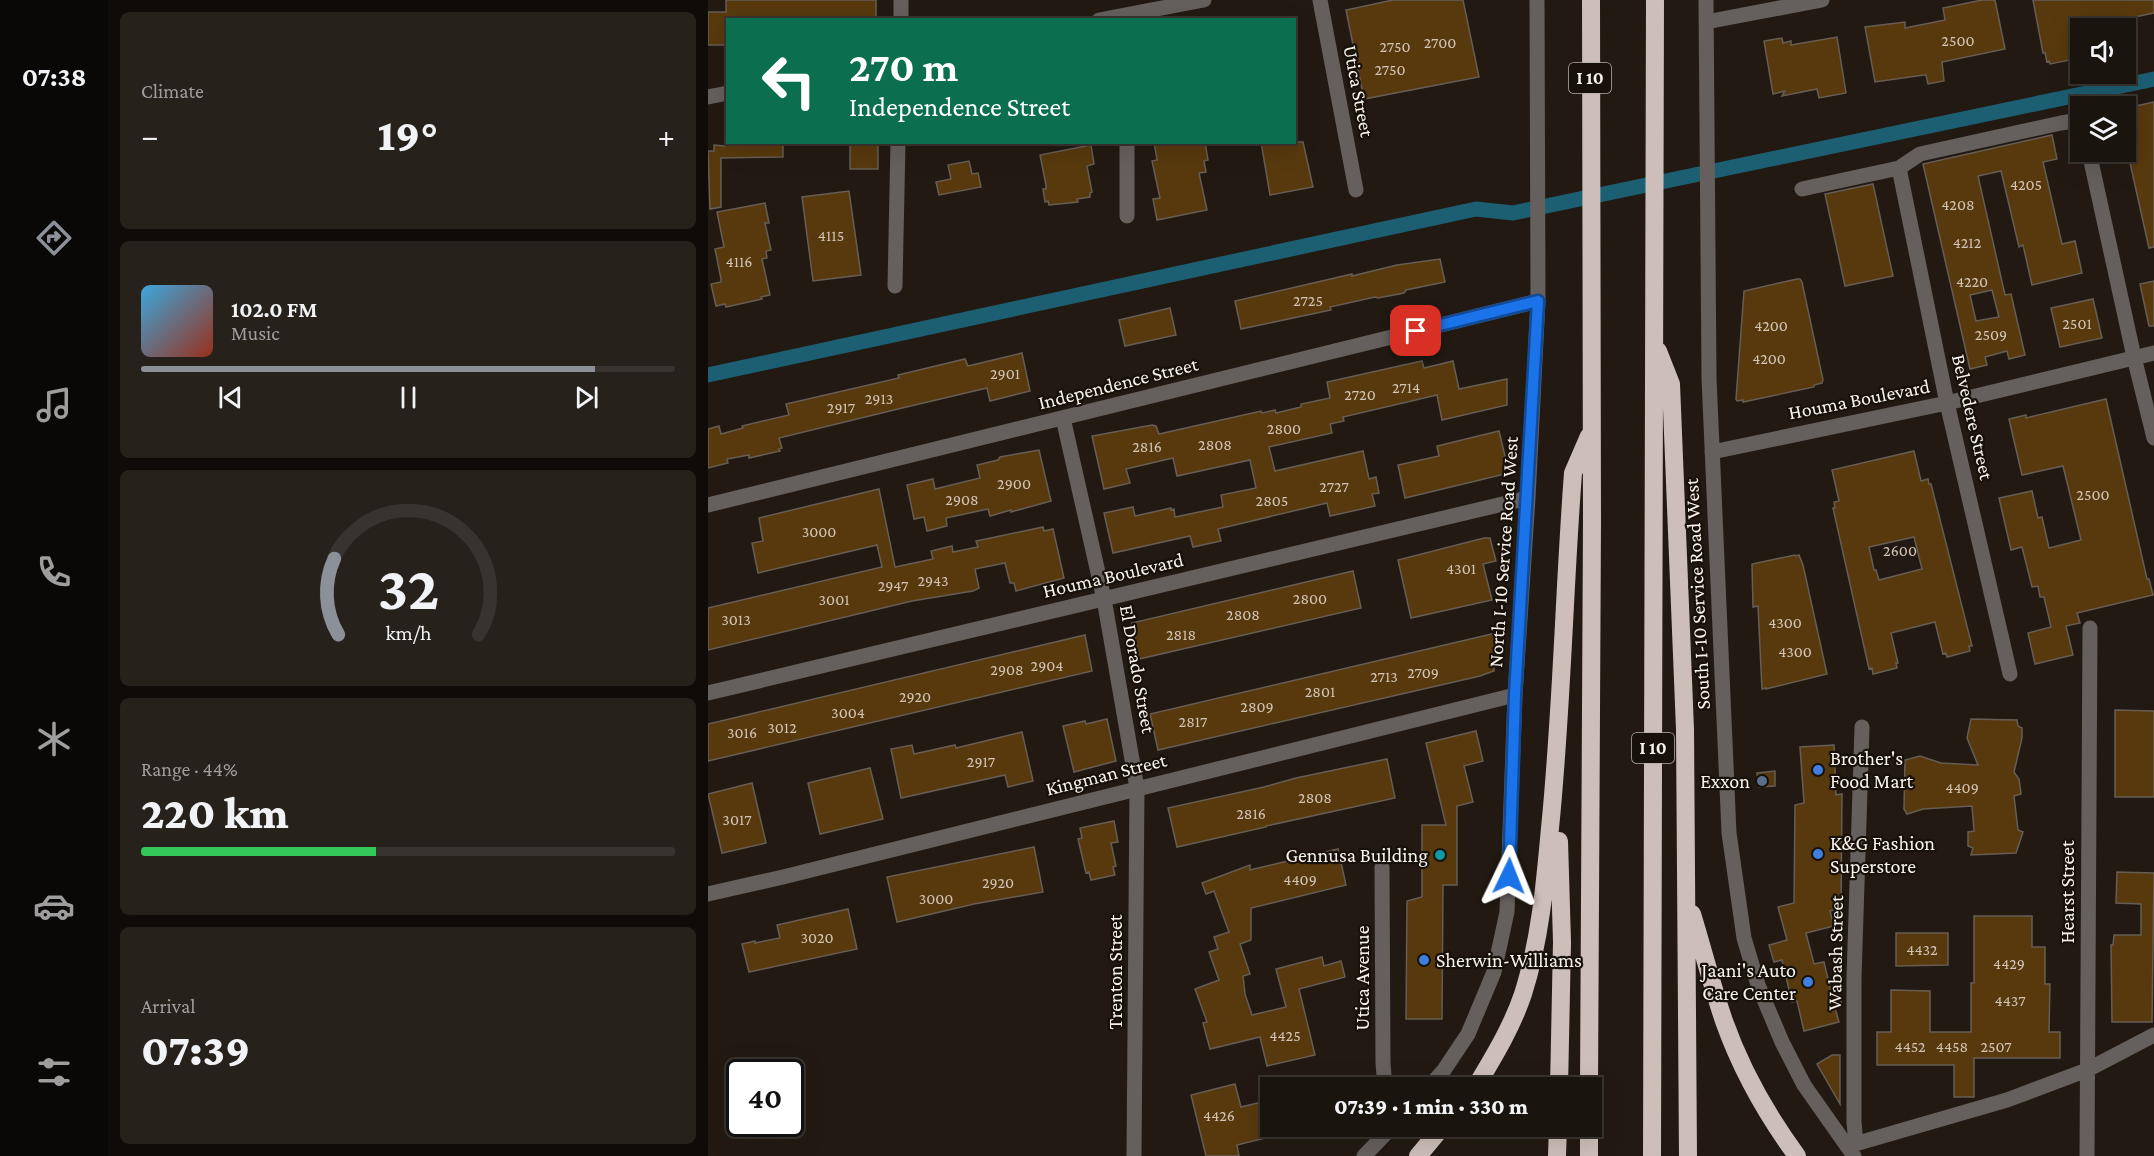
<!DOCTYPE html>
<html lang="en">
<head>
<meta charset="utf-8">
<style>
  :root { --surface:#1a140e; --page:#27211c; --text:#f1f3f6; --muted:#9f9e9e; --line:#38332e; --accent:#8c9099 }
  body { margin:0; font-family:"Crimson Pro",serif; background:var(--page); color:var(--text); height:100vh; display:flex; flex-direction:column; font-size:22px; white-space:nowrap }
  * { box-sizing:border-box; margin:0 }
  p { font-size:20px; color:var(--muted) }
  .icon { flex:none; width:33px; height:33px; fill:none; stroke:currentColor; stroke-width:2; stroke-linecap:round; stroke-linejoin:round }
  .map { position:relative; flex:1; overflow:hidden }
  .drawer { display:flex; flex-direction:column; gap:12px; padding:12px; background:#0e0b08; width:600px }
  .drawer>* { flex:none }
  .hud { position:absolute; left:18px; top:18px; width:570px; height:126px; border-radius:0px; box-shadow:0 6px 24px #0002,0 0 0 2px var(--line); background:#0b6e4f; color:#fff; overflow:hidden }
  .controls { position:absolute; left:1362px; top:18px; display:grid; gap:12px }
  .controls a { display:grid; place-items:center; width:66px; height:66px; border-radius:0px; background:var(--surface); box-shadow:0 6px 24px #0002,0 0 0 2px var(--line); font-size:30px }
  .speed { position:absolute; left:18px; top:1059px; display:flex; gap:12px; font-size:30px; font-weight:700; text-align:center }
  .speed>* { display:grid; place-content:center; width:78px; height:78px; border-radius:50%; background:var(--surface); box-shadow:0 6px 24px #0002,0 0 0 2px var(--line); line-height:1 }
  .speed .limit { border:3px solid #111; border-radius:9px; background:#fff; color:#111 }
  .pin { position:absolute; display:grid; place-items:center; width:51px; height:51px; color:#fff; margin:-26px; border-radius:12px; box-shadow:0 3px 9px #0006 }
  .me { position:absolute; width:66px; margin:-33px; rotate:2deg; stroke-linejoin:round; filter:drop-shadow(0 0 4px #0008) }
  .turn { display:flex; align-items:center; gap:21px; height:126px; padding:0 24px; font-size:27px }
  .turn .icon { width:78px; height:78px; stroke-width:2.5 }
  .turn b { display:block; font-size:42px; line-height:51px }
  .big { font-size:45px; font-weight:800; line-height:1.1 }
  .drawer .card { flex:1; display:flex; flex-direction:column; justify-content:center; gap:9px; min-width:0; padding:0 21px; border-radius:9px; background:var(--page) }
  .drawer .dial { align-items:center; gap:0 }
  .dial svg { height:156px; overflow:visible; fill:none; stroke:var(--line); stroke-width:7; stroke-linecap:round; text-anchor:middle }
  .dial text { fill:var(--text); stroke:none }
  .song { display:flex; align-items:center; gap:18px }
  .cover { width:72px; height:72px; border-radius:9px; background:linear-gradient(135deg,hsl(200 70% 55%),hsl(10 70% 35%)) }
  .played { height:6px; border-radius:3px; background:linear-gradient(90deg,var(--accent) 85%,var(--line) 85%) }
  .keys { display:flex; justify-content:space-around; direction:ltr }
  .heat { display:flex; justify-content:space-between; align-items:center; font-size:33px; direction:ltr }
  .charge { height:9px; border-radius:4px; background:linear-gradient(90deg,#34c759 44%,var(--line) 0) }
  .trip { position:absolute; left:552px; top:1077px; width:342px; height:60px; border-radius:0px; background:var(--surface); box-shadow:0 6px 24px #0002,0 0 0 2px var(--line); font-weight:800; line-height:60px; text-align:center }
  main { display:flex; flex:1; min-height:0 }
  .tab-bar { display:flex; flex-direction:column; width:108px; justify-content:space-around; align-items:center; background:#0a0806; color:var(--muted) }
  .tab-bar .icon { width:42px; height:42px }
  .tab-bar .active { color:var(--accent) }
  .tab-bar b { font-size:27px; color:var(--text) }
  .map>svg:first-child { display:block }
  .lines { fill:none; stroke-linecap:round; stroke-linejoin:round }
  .canal { stroke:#1c5f72; stroke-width:15 }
  .building { fill:#58390e; stroke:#665d54; stroke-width:1.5; fill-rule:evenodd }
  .minor { stroke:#655f5d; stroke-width:15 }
  .highway { stroke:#cdbeb9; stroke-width:18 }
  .route-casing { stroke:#114b97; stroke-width:15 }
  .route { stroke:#1a73e8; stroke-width:10 }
  .shop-dot { fill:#3f7fe0; stroke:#18110a; stroke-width:2 }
  .service-dot { fill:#5c6f8a; stroke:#18110a; stroke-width:2 }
  .culture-dot { fill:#0f9aa8; stroke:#18110a; stroke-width:2 }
  .labels { text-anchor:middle; stroke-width:4.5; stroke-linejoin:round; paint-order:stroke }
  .number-label { font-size:16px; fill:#d1c5b6 }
  .shield { fill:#18110a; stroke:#b6b0aa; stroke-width:1.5 }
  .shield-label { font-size:18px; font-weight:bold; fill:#f9f4ee }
  .street-label { font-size:20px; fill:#f9f4ee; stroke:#18110a }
  .poi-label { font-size:20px; fill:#f9f4ee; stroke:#18110a; text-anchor:start }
</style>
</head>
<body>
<main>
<nav class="tab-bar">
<b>07:38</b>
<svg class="icon active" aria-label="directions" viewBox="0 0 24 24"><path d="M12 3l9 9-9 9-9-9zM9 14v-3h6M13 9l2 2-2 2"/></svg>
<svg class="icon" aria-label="music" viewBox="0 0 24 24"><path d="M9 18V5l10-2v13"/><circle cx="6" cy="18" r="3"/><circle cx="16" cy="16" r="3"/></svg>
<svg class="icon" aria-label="phone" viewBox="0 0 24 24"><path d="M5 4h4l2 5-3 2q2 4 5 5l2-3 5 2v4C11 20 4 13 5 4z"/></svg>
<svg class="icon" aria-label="climate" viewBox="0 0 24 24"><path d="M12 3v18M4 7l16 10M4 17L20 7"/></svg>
<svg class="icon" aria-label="car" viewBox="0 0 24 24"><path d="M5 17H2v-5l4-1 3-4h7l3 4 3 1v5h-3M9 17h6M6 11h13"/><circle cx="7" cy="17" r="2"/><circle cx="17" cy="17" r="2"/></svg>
<svg class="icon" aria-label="filters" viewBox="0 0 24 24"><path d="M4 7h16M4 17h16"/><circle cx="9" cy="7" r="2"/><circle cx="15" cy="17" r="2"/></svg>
</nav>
<section class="drawer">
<div class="card"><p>Climate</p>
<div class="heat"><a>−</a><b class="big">19°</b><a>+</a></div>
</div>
<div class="card">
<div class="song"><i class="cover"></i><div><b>102.0 FM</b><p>Music</p></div></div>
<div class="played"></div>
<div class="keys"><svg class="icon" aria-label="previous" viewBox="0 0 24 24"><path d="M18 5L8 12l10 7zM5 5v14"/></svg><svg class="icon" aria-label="pause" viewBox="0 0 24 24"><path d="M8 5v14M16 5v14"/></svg><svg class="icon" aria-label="next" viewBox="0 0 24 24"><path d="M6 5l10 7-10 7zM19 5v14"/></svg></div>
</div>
<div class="card dial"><svg viewBox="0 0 100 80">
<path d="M14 69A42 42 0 1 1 86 69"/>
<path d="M14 69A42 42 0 0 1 12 30" stroke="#8c9099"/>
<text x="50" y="56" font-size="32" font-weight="700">32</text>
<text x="50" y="72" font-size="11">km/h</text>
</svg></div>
<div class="card"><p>Range · 44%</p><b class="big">220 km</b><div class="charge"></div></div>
<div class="card"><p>Arrival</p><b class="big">07:39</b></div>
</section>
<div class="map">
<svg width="1446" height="1156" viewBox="0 0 1446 1156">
  <rect width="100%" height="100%" fill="#221a12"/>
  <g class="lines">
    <path class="canal" d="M0,375L768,209L805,213L1446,79"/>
  </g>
  <path class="building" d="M18,0H168V20H20V45H0V12H18Z
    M685,0H755L771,77L656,99L638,10Z
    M1274,0H1287L1297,49L1234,62L1236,81L1220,84L1218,75H1216L1167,82L1157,27L1197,22V28L1237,20L1235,8Z
    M1325,0H1446V13L1403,22L1405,28H1372V58L1342,64L1341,61L1339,62L1337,53H1335Z
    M1129,37L1138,93L1111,98L1109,89L1074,96L1077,91L1065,94L1056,41L1074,38L1075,43L1083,41V45Z
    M1446,102V247L1441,248L1418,145V108Z
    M1344,135L1349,159L1335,162L1354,244L1367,241L1374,273L1324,285L1315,245L1311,247L1293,171L1270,176L1297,295L1303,294L1317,355L1301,359L1299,351L1277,357L1279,365L1262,369L1215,164ZM1284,290L1291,317L1268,321L1262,295Z
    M17,142H75V157L13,158V207L2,209L0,151H6V145L17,146Z
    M142,142H170V169H142Z
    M446,142H497L500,160L496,161L498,172L491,173L499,210L449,220L445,199L452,198L444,161L449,160Z
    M553,142H595L605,187L562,195Z
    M383,145L386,164L379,166L384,192L382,193V197L369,199L370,202L341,205L340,201L337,202L335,189H338V185L332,155Z
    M261,161L264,174L270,173L273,187L231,195L228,182L243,179L240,165Z
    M1165,184L1185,276L1137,286L1117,194Z
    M141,191L153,275L105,281L94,197Z
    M57,203L61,223H57L63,250L58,251L59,258L54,259L62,295L53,297L54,299L18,307L17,304L8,306L3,284L13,282V279L7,249L16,247L9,212Z
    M732,259L737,282L698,290L696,293L670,298L667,297L622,307L623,310L533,329L527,301L644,274V276L689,265Z
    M1089,279H1092L1094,282L1115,380L1114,383L1106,385V387L1035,402V400L1029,401L1028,399L1036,291Z
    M1446,281V326H1441L1432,284Z
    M1385,299L1394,338L1352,347L1343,308Z
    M462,308L468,335L417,346L411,320Z
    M314,353L322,391L282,401L279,388L190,409L71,438L74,448L71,449L72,451L41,458V455L19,459L20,463L0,468V429L11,426L13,434L35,428L34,426L81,415L78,404L191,378L190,375L257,359L260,366Z
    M714,361L716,368L745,361L751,389L799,379V405L734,420L729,395L635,417L636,421L622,424L624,433L561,447L567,471L655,451L661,479L668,477L671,493L664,494L667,506L622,516L619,503L510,529L513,541L485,547L482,536L405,553L396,513L425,507L427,516L463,508V510L466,509L467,517L515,507L513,495L548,488L542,460L469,476L465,458L418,469L422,483L396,489L384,436L444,425L448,426L451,434L553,411L554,413L567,410L568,413L593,407V404L622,398L619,382Z
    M1398,399L1439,579H1441L1445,595L1369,613L1372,623L1358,626L1365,655L1327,664L1320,633L1343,627L1336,597H1332L1330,586L1324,587L1314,547L1303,550L1291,498L1324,491L1330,518L1334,517L1341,548L1373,540L1355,466L1314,475L1301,419L1318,415V418Z
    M791,431L801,473L697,498L690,465L731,456L729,446Z
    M331,450L343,501L303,512V510L282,516L280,509L238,518L239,526L219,531L216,517L206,519L199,485L225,479L227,489L272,478L269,465L290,460L292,457Z
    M1206,451L1213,481L1220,479L1221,484H1223L1264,646H1261L1262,651L1239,657L1238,653L1235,654L1227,622L1183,633L1190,663H1188L1189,668L1165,674L1164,668L1161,669L1125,508H1127L1126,502L1131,501L1124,470ZM1206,537L1214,569L1171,580L1168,570H1166L1161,547Z
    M171,489L187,567L225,559L223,551L244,546L245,552L270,547L268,541L335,527L336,531L345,529L356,578L308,591L306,583H302L297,563L267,569L271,588L265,591L204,601L0,650V608L174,567L169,545L50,573L44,543L55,541L51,518Z
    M776,538H782L788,561L775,564L784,600L703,618L690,560Z
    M1087,555L1088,556L1091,555L1095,565L1119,674L1058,689V688L1054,689L1050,606L1045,607L1044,564Z
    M645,571L653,608L431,659L424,623Z
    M788,633L786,671L772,676L450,750L442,714Z
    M377,635L384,671L0,761V724Z
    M1407,710L1446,711V797H1407Z
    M399,719L408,761L366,772L355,726L377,721L378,724Z
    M1263,719L1309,720L1310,726L1314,728V738L1306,772L1311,779L1313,794L1306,796L1310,830L1315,832L1308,853L1263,855L1265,848L1260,846V832L1266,831L1264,806L1215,809L1199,814L1196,809L1197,760L1212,756L1233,763L1270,765L1259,738Z
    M768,731L775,761L756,766L765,802L749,806V885H735L734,1019H698L699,901L714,897V825H738L718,743Z
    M314,732L325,781L300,787L297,775L193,798L183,749L204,745L206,754L247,745L248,748Z
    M1126,745L1128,795L1134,794L1133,908L1122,911L1126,926L1098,933L1106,964L1116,962L1123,992L1130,990L1134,1006L1127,1008L1131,1022L1096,1031L1089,1001L1084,1002L1074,960L1066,962L1061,945L1079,940L1070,907L1086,903L1087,805L1096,803L1092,747Z
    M679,759L687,798L558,826V827L469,847L460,808L556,787L588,778Z
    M162,768L175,819L112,834L100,783Z
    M1067,771V786L1051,787L1049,773Z
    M44,783L58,843L14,853L0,794Z
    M406,821L410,842L403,843L408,866L405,867L407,875L383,880L381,872L378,873L370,839L374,838L372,828Z
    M326,847L335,892L266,904L189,922L179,877Z
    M630,849L638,885L543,908V940L532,944L542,974L535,976L537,994L544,1015L578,1007L568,969L614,957L616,966L633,961L637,977L591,989L607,1055L559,1066L552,1037L502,1049L495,1023L499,1022L487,989L511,980L501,952L510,949L506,937L521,932L506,891L498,894L494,883L542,865V870Z
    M1409,872L1446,873L1444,1022H1404L1403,945H1405L1406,935H1433V904L1408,903Z
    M140,909L149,949L41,972L34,944L47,941V943L72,938L69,925Z
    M1266,916H1324V947H1337V984H1342L1341,1032H1352V1058H1266V1097H1246V1065H1169V1032H1183V990L1222,991V1032H1263V983H1266Z
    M1188,933H1240V965L1188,966Z
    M1124,1055H1132V1104L1109,1064Z
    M527,1084L533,1107L562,1100V1126H585V1131L529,1145L531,1156H498L483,1095Z"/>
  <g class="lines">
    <path class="minor" d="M612,0L648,190
      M998,0L1001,378L1021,833L1036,938L1050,985L1074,1042L1096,1085L1146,1156
      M193,20V0
      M391,20L496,0
      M998,22L1114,0
      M0,97L20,93
      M1381,152L1426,357L1446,438
      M1191,168L1239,403L1302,674
      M1094,189L1191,168L1212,154L1353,123L1372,120
      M419,216V142
      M187,286L190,142
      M355,418L396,599L429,788L426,1156
      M1004,452L1239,403L1446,353
      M0,505L830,301
      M0,693L820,498
      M674,867L675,1063L677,1088
      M0,894L75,877L807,695
      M720,1088L736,1070L760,1034L786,972L799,912L807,695L820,498L830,301L829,0
      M1148,1144L1146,1122V978L1154,727
      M1140,1146L1299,1100L1379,1070L1446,1035
      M656,1156L685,1126
      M1379,1156L1382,628"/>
    <path class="highway" d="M950,351L963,384L977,729L980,1156
      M851,841L854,942L851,1088
      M984,914C995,950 1004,986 1016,1021C1033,1069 1059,1115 1089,1156
      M767,1088C785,1058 804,1027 815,994C832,941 837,884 842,828C854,710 856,591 865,473L881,436
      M881,1088L884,522L883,0
      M710,1156L735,1126
      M849,1156L850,1126
      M881,1156V1126
      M944,1156L947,0"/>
  </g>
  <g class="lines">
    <defs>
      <path id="route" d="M708,331L830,301L807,695L801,876"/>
    </defs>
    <use href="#route" class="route-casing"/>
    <use href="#route" class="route"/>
  </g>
  <g class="shop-dot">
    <circle cx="1110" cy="770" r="6"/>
    <circle cx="1110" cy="854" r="6"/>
    <circle cx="716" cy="960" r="6"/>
    <circle cx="1100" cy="982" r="6"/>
  </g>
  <circle class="service-dot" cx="1054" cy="781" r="6"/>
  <circle class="culture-dot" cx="732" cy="855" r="6"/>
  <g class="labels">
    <g class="number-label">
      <text x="1250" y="46">2500</text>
      <text x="732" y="48">2700</text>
      <text x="687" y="52">2750</text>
      <text x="682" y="75">2750</text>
      <text x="1318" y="190">4205</text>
      <text x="1250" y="210">4208</text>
      <text x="123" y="241">4115</text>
      <text x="1259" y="248">4212</text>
      <text x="31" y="267">4116</text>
      <text x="1264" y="287">4220</text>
      <text x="600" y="306">2725</text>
      <text x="1369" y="329">2501</text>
      <text x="1063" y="331">4200</text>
      <text x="1283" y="340">2509</text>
      <text x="1061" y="364">4200</text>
      <text x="297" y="379">2901</text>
      <text x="698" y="393">2714</text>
      <text x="652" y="400">2720</text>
      <text x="171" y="404">2913</text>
      <text x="133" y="413">2917</text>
      <text x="576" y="434">2800</text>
      <text x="507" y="450">2808</text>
      <text x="439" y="452">2816</text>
      <text x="306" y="489">2900</text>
      <text x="626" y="492">2727</text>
      <text x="1385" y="500">2500</text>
      <text x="254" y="505">2908</text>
      <text x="564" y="506">2805</text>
      <text x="111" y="537">3000</text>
      <text x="1192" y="556">2600</text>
      <text x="753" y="574">4301</text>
      <text x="225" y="586">2943</text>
      <text x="185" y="591">2947</text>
      <text x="602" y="604">2800</text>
      <text x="126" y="605">3001</text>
      <text x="535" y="620">2808</text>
      <text x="28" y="625">3013</text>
      <text x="1077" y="628">4300</text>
      <text x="473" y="640">2818</text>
      <text x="1087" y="657">4300</text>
      <text x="339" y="671">2904</text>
      <text x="299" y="675">2908</text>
      <text x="715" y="678">2709</text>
      <text x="676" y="682">2713</text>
      <text x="612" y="697">2801</text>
      <text x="207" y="702">2920</text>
      <text x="549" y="712">2809</text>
      <text x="140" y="718">3004</text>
      <text x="485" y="727">2817</text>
      <text x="74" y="733">3012</text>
      <text x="34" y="738">3016</text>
      <text x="273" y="767">2917</text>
      <text x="1254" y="793">4409</text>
      <text x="607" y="803">2808</text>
      <text x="543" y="819">2816</text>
      <text x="29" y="825">3017</text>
      <text x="592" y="885">4409</text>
      <text x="290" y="888">2920</text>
      <text x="228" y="904">3000</text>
      <text x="109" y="943">3020</text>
      <text x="1214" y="955">4432</text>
      <text x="1301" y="969">4429</text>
      <text x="1302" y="1006">4437</text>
      <text x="577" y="1041">4425</text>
      <text x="1202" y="1052">4452</text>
      <text x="1244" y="1052">4458</text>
      <text x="1288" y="1052">2507</text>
      <text x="511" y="1121">4426</text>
    </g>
    <g class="shield">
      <rect x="861" y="63" width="42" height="30" rx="4.5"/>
      <rect x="924" y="733" width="42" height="30" rx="4.5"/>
    </g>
    <g class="shield-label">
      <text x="882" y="84">I 10</text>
      <text x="945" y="754">I 10</text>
    </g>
    <g class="street-label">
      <text transform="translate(651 91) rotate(79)" y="7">Utica Street</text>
      <text transform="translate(410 383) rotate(-14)" y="7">Independence Street</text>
      <text transform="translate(1151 399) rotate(-11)" y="7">Houma Boulevard</text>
      <text transform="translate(1265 417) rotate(77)" y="7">Belvedere Street</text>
      <text transform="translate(795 552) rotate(-86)" y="7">North I-10 Service Road West</text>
      <text transform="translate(405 575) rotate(-13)" y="7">Houma Boulevard</text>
      <text transform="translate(989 594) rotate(-93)" y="7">South I-10 Service Road West</text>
      <text transform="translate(430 669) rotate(80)" y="7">El Dorado Street</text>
      <text transform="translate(398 774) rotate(-14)" y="7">Kingman Street</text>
      <text transform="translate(1359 892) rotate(-90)" y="7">Hearst Street</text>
      <text transform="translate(1127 953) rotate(-89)" y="7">Wabash Street</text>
      <text transform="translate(407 972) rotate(-90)" y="7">Trenton Street</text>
      <text transform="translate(654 978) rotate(-90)" y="7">Utica Avenue</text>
    </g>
    <g class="poi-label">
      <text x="1122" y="765">Brother's<tspan x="1122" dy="23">Food Mart</tspan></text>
      <text x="1042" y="788" text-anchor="end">Exxon</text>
      <text x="1122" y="850">K&amp;G Fashion<tspan x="1122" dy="23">Superstore</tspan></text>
      <text x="720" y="862" text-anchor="end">Gennusa Building</text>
      <text x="728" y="967">Sherwin-Williams</text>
      <text x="1088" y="977" text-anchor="end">Jaani's Auto<tspan x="1088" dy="23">Care Center</tspan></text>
    </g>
  </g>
</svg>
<div class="controls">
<a><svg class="icon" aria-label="sound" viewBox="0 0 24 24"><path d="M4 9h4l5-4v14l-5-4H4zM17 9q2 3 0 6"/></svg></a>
<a><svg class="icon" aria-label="layers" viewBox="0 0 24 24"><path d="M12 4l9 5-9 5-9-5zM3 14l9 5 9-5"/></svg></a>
</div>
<div class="speed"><div class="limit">40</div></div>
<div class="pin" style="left:708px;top:331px;background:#d93025"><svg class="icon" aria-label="arrive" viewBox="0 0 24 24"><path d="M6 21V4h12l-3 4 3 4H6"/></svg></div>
<svg class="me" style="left:801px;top:876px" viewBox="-20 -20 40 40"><path d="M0-17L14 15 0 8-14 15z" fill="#1a73e8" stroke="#fff" stroke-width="4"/></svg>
<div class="trip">07:39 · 1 min · 330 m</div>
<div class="hud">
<div class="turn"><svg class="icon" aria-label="left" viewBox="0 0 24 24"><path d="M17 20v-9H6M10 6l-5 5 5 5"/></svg><div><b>270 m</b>Independence Street</div></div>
</div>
</div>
</main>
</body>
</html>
